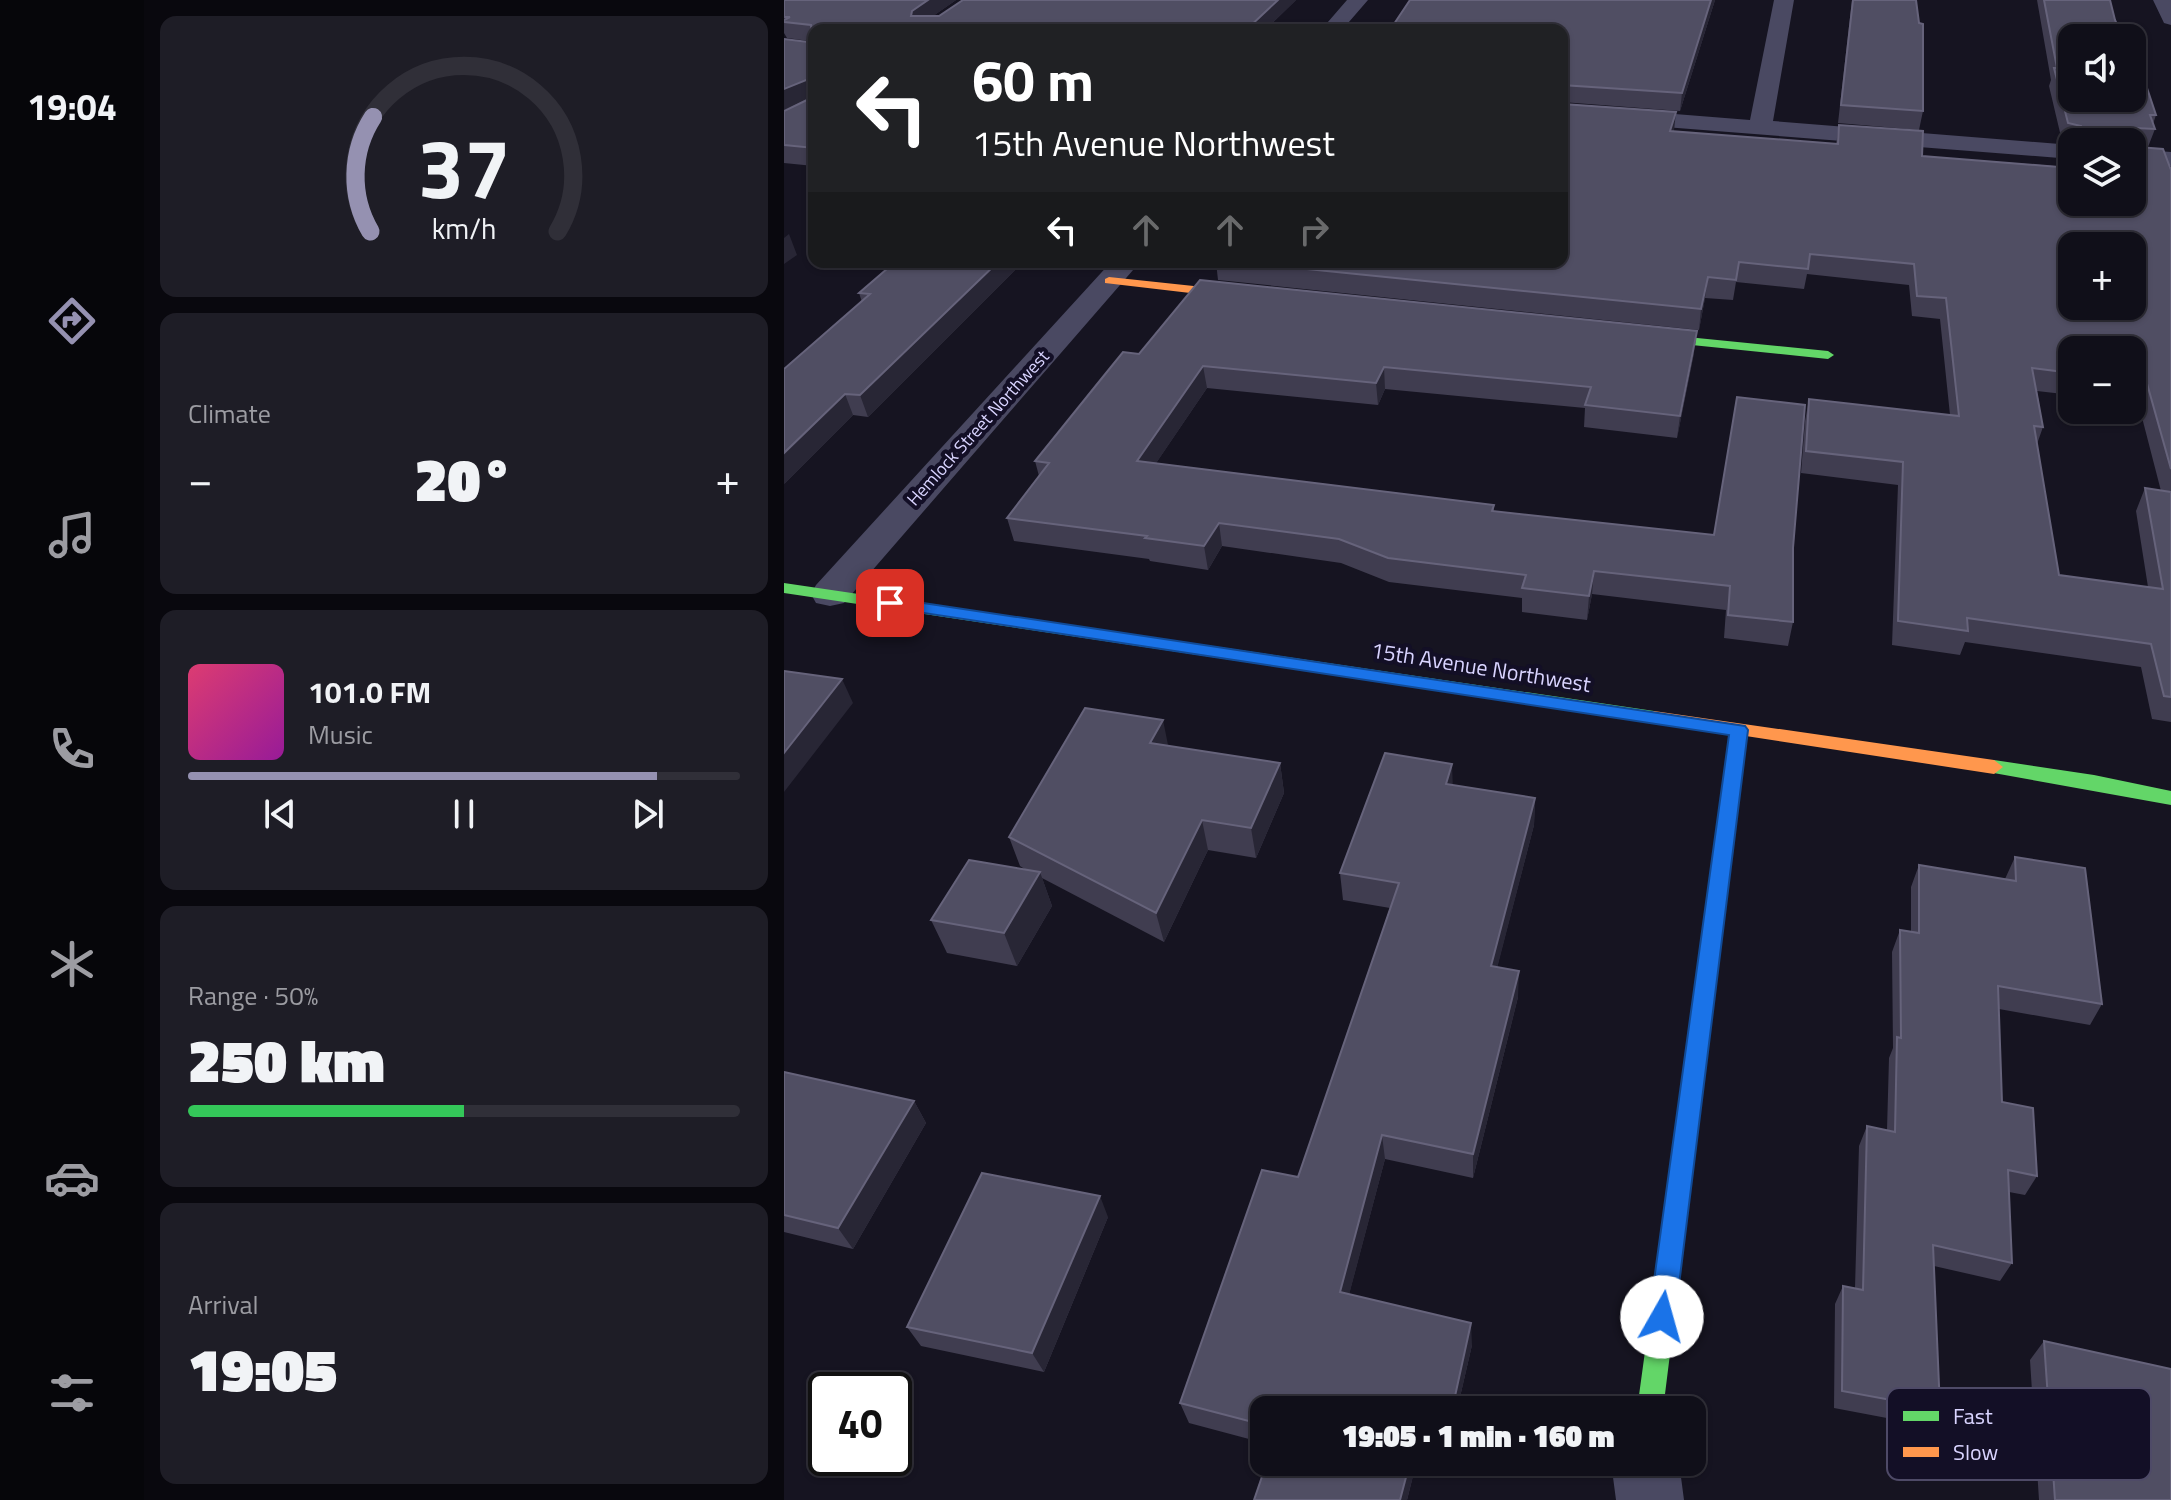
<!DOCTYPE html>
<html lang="en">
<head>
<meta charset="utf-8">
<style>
  :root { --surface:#100f19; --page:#1e1d26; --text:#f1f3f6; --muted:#9c9ca2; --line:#302f38; --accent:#9591b1 }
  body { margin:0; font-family:"Titillium Web",sans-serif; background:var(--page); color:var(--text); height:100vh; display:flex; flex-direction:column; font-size:30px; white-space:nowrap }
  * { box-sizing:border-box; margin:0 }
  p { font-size:26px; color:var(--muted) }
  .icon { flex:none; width:44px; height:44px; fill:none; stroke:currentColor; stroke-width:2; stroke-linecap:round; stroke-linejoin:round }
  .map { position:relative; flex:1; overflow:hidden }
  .panel { display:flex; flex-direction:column; gap:16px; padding:16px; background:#09080e; width:640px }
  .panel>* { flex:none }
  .banner { position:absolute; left:24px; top:24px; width:760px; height:244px; border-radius:16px; box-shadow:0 2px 6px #0004,0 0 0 2px var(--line); background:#202124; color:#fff; overflow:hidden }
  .buttons { position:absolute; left:1274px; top:24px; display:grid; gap:16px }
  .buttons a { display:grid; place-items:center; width:88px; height:88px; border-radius:16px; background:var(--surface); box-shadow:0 2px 6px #0004,0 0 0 2px var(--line); font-size:40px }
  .speed { position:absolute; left:24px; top:1372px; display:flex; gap:16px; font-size:40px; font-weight:700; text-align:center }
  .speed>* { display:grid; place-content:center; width:104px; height:104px; border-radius:50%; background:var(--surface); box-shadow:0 2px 6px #0004,0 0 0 2px var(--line); line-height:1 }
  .speed .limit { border:4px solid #111; border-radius:12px; background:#fff; color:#111 }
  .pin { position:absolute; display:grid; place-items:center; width:68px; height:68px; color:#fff; margin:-34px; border-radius:16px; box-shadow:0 4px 12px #0006 }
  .me { position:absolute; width:88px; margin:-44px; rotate:7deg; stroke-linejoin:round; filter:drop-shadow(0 0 6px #0008) }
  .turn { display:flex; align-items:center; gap:28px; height:168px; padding:0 32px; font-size:36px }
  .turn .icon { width:104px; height:104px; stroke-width:2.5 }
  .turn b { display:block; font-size:56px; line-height:68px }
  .lanes { display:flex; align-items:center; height:76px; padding:0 32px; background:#0003; justify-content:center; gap:40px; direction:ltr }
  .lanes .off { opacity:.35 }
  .big { font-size:60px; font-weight:800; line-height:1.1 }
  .panel .widget { flex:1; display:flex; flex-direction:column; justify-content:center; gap:12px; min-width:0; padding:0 28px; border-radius:16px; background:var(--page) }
  .panel .dial { align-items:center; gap:0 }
  .dial svg { height:208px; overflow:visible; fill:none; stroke:var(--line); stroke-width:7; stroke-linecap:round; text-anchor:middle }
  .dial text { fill:var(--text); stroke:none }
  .song { display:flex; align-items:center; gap:24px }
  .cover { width:96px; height:96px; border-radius:12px; background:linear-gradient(135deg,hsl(340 70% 55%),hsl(300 70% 35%)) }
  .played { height:8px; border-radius:4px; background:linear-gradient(90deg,var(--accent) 85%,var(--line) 85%) }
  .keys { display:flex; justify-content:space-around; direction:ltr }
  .heat { display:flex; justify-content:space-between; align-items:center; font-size:44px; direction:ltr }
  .charge { height:12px; border-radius:6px; background:linear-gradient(90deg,#34c759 50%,var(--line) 0) }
  .trip { position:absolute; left:466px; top:1396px; width:456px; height:80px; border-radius:16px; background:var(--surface); box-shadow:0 2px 6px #0004,0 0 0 2px var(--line); font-weight:800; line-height:80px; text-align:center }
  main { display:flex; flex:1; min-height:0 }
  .dock { display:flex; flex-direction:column; width:144px; justify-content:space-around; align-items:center; background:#06060a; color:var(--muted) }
  .dock .icon { width:56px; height:56px }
  .dock .active { color:var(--accent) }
  .dock b { font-size:36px; color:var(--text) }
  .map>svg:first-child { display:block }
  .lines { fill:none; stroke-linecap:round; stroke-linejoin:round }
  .street { fill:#4a4962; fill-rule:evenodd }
  .fast { fill:#63d668; fill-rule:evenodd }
  .slow { fill:#ff974d; fill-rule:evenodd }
  .wall { fill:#403d50; fill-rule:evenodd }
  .shaded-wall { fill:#282635 }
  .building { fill:#504e63; stroke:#66637b; stroke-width:2; fill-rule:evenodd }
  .route { fill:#1a73e8; stroke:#114b97; stroke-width:2 }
  .labels { text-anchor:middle; stroke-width:8; stroke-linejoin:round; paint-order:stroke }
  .far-street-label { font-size:18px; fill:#d9d4ff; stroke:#130f26 }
  .street-label { font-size:22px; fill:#d9d4ff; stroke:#130f26 }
  .key { fill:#130f26; stroke:#4e4a67; stroke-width:2 }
  .key-label { font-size:22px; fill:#d9d4ff }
</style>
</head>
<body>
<main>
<nav class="dock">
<b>19:04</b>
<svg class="icon active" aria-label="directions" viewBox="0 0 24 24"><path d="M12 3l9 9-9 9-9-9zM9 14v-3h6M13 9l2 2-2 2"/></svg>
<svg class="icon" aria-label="music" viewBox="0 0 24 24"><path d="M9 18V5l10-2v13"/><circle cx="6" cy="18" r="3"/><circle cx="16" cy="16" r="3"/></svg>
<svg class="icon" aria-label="phone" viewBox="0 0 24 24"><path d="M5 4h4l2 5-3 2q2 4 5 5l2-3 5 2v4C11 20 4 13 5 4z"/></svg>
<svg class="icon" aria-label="climate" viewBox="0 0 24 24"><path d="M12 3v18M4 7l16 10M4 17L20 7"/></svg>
<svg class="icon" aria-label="car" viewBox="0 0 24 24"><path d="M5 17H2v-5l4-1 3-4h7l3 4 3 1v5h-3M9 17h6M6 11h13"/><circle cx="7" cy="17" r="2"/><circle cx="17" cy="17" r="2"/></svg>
<svg class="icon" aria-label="filters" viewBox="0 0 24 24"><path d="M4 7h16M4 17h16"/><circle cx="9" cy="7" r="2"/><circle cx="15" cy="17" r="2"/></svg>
</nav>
<section class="panel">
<div class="widget dial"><svg viewBox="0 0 100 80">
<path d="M14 69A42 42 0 1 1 86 69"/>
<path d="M14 69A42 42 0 0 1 15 25" stroke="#9591b1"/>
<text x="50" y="56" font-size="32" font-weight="700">37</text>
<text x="50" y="72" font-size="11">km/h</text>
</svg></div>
<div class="widget"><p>Climate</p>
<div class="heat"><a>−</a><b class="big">20°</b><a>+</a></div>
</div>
<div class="widget">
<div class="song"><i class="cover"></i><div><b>101.0 FM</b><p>Music</p></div></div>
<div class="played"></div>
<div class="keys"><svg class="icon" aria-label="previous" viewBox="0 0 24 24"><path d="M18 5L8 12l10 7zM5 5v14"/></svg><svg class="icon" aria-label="pause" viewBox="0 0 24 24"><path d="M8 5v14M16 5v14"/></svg><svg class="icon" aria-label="next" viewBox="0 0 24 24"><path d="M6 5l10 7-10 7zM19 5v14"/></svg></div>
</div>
<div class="widget"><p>Range · 50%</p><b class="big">250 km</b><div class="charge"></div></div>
<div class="widget"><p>Arrival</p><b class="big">19:05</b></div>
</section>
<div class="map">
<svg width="1387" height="1500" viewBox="0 0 1387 1500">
  <rect width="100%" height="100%" fill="#161421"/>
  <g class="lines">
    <path class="street" d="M563,0H584L558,30H537Z
      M990,0H1010L989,121L1288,145V159L778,119V105L966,120Z
      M1369,0H1387V25L1380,23Z
      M1348,149L1387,152V166L1348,163Z
      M327,262H356L60,603L46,606L32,603L27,594L32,585Z
      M827,1462H895L900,1500H832Z"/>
    <path class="fast" d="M853,332L1044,351L1050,355L1044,359L849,339V333Z
      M0,583L870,711L879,717L870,723L0,593Z
      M955,724L964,730L879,1410H853L946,730Z
      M1210,760L1310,775L1387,791V805L1204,772L1201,767L1204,762Z"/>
    <path class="slow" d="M325,277L466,292L472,296L466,300L321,283V279Z
      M870,711L1210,760L1219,767L1210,774L864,721L861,717Z"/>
  </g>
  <path class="wall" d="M0,0H172L149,16L512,0L481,30H30V166L0,163V111L26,98L0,110V39L24,42L25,41L3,38L0,33Z
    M626,0H931L896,111L778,102L779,104L890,131L1033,143L1052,144L1055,125L1138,156L1284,167L1283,162L1288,145V202L1348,142H1288V144L1278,141L1265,86L1267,80L1253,0H1326L1331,20L1372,115L1369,124L1371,129L1364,147L1387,170V722L1368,719L1357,667L1181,642L1176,655L1108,645L1114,485L1017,473L1021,421L1025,399L1166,415L1156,319L1128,316L1125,285L1023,274L1020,289L952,282L949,300L921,298L915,330L434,280L432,262H778ZM1288,350H1348V402H1354L1377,491L1361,488L1352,511L1364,587L1275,575L1253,444L1259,427L1253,391L1288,395Z
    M1068,0H1132L1139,111L1135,130L1054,123Z
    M111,262H239L84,417L69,415L0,484L78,302L75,293Z
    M910,353L893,438L800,427L801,408L601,389L594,405L423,388L372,463L710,505V511L1009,548V622L1004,646L940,638L942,610L808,594L803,620L738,612V598L605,582L557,563L438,546L424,570L366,561L365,559L230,541L223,518L255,476L251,461L355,354Z
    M385,746L496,763L500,793L472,858L424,850L380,942L258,878L268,906L233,966L163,953L147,920L242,870L236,866L225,837Z
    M669,785L751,798L750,825L713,967L734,997L689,1178L601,1159L565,1294L688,1345L673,1410H480V1443L405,1423L396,1403L514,1177L606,908L559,900L556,873Z
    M1231,857L1318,1004L1306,1025L1215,1009L1218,1102L1253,1176L1241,1195L1225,1192L1228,1263L1216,1281L1150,1266L1156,1409L1145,1426L1050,1408L1051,1304L1059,1286L1071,1288L1075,1146L1083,1126L1103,1130L1105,1058L1109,1048L1108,952L1116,930L1127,932V887L1135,865L1221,879Z
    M0,1072L130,1101L142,1123L69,1249L0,1232Z
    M324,1217L260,1372L137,1346L123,1327Z
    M1260,1341L1387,1500H1255L1246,1360Z
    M483,1462H661L659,1471L632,1464L623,1500H470Z"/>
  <path class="shaded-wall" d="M144,0H172L132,28L127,16L128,11Z
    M494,0H512L481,30H462Z
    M927,0H931L896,111L898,93Z
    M27,78L30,96L0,110V89Z
    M892,112L890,131H886Z
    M5,234L13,255L0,264V238Z
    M214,262H239L84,417L76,395Z
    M924,277L921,298L915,330L917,309Z
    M913,331L910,353L893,438L896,416Z
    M419,366L423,388L358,484L353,461Z
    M600,367L601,389L594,405L592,383Z
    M61,394L69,415L0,484V453Z
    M435,523L438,546L424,570L420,546Z
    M810,571L808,594L803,620L805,596Z
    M58,679L69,703L0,792V753Z
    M379,720L385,750L366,743Z
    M496,763L500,793L472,858L467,828Z
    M668,764L669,790L662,784Z
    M751,798L750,825L707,992V966Z
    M418,820L424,850L380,942L372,913Z
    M256,872L268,906L233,966L220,933Z
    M735,971L734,997L689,1178V1154Z
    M130,1101L142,1123L69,1249L54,1228Z
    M598,1135L601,1159L560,1314L556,1292Z
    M316,1196L324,1217L260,1372L248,1353Z
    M687,1323L688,1345L673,1410H668Z
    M626,1462H632V1464L623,1500H616Z"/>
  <path class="building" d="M0,0H144L128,11L127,16H155L179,0H494L462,30H30V148L0,145V111L25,99L27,78L0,89V39L24,42L28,39L27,25L0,22V20L6,17H0Z
    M626,0H927L898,93L778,85V30H606Z
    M1069,0H1132L1135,23L1139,24V111L1057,105Z
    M1260,0H1326L1331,20L1339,38H1288V98H1348V54L1352,55L1372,115H1366L1371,129L1352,128L1351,144L1354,147L1379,149L1387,170V469L1362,380L1348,379V350H1288V373L1248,368L1259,427L1250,426L1275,575L1379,589L1361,488L1387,492V697L1380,696L1367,644L1183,618L1184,631L1114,621L1119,462L1022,451L1025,399L1175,416L1162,298L1133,296L1130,264L1026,254L1024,269L955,262L952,280L924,277L917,309L454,262H778V100L779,104L892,112L886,131L1054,144L1055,125L1139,131L1138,156L1287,168L1286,161H1288V202H1348V142H1296L1297,126L1284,123L1270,68H1273ZM1288,246H1348V306H1288Z
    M111,262H214L76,395L61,394L0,453V369L86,294L75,293Z
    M416,280L913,331L896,416L801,405L807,387L600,367L592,383L419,366L353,461L710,505L708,511L930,535L953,397L1021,405L1009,548V622L944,615L946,586L810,571L805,596L738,588L742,575L604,558L555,539L435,523L420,546L361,538L363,536L223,518L265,463L251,461L318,378L339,352L355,354Z
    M0,671L58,679L0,753Z
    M301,708L379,720L366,743L496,763L467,828L418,820L372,913L225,837Z
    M601,753L668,764L662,784L751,798L707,966L735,971L689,1154L598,1135L556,1292L687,1323L668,1410H480V1425L396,1403L478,1170L514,1177L615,883L556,873Z
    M1231,857L1301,868L1318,1004L1214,986L1218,1102L1249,1108L1253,1176L1224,1170L1228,1263L1149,1245L1156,1409L1058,1391L1059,1286L1079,1290L1083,1126L1111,1132L1113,1037L1117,1038L1116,930L1135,933V865L1232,881Z
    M185,860L256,872L220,933L147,920Z
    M0,1072L130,1101L54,1228L0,1215Z
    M198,1173L316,1196L248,1353L123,1327Z
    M1260,1341L1387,1369V1500H1271Z
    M483,1462H626L616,1500H470Z"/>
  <path class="route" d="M106,598L961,726L964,730L891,1317L888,1327L878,1330L869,1327L865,1317L945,735L100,607V600Z"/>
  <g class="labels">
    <g class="far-street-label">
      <text transform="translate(194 428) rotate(-48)" y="6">Hemlock Street Northwest</text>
    </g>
    <g class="street-label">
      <text transform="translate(697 667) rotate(9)" y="8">15th Avenue Northwest</text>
    </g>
  </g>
  <rect x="1103" y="1388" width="264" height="92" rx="12" class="key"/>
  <rect x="1119" y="1411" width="36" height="10" fill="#63d668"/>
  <rect x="1119" y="1447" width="36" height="10" fill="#ff974d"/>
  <g class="key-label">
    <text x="1169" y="1424">Fast</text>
    <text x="1169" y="1460">Slow</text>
  </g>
</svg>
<div class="buttons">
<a><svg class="icon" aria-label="sound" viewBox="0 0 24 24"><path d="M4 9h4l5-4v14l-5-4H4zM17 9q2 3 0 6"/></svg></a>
<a><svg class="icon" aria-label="layers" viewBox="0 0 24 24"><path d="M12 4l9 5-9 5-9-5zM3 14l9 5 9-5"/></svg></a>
<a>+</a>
<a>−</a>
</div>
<div class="speed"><div class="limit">40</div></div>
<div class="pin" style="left:106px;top:603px;background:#d93025"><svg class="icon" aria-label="arrive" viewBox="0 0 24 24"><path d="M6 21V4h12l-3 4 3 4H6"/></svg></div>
<svg class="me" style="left:878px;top:1317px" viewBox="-20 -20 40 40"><circle r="19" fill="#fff"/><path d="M0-13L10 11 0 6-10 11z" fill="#1a73e8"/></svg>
<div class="trip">19:05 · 1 min · 160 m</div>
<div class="banner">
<div class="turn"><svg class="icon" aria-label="left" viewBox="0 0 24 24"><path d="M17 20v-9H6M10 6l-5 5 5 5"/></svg><div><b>60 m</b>15th Avenue Northwest</div></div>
<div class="lanes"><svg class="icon" aria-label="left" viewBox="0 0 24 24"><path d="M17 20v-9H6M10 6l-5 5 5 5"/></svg><svg class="icon off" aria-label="ahead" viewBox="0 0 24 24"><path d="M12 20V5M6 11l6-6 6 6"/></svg><svg class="icon off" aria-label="ahead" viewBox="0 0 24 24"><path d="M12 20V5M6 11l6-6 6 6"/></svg><svg class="icon off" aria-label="right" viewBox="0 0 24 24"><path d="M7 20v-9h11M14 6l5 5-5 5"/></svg></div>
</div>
</div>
</main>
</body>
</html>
